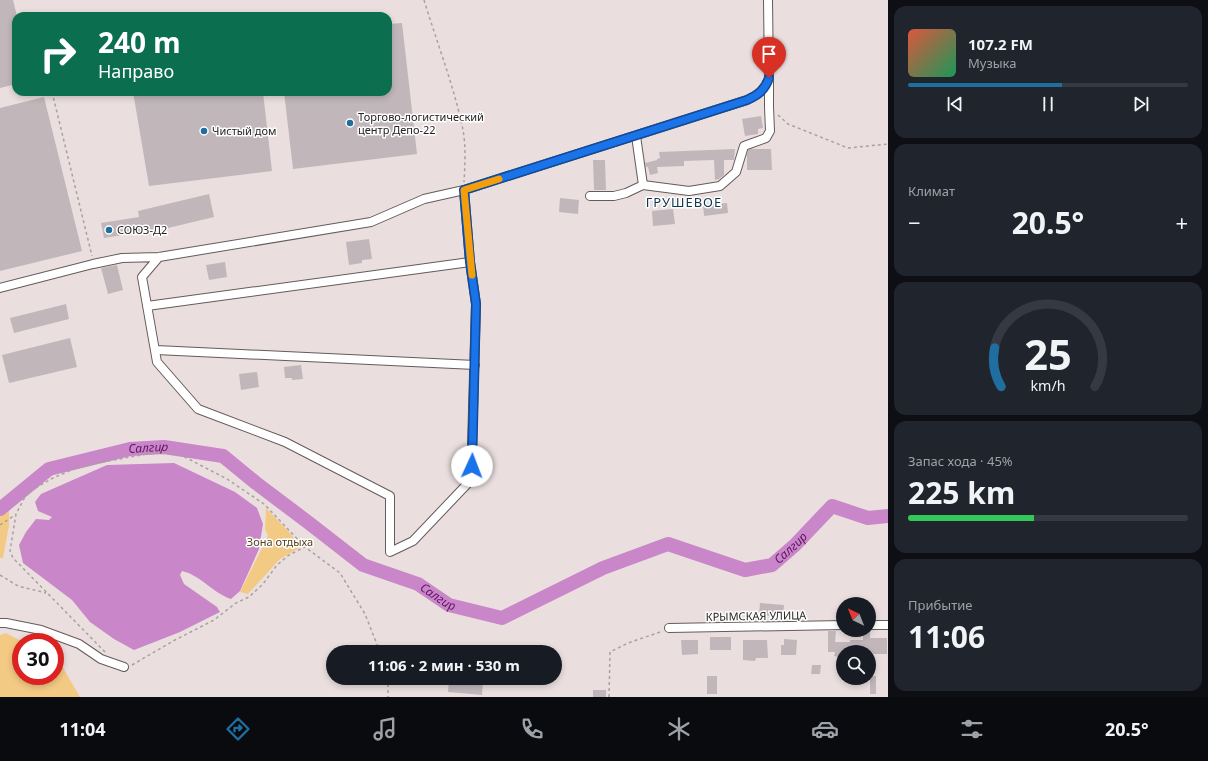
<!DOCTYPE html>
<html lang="ru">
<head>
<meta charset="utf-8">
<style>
  :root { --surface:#171b24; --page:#20242c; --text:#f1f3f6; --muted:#9ea1a6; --line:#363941; --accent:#206d9f }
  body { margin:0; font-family:"Noto Sans",sans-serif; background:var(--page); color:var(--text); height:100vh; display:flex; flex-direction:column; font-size:15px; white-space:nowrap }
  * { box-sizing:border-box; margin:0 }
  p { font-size:13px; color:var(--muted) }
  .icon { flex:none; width:22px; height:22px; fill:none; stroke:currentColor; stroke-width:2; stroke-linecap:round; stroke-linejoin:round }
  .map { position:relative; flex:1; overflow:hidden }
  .drawer { display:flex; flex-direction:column; gap:6px; padding:6px; background:#0d0f14; width:320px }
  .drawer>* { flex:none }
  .hud { position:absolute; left:12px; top:12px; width:380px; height:84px; border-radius:12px; box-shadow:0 2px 6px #0003; background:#0b6e4f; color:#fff; overflow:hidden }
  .needle { width:26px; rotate:317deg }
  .controls { position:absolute; left:836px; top:597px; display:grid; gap:8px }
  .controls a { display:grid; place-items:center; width:40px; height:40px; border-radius:50%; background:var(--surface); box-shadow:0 2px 6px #0003; font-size:20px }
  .speed { position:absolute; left:12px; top:633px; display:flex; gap:8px; font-size:20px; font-weight:700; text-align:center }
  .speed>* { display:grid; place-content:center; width:52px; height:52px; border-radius:50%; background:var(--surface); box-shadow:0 2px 6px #0003; line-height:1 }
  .speed .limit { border:6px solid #d22; background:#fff; color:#111 }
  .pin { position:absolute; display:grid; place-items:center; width:34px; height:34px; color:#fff; margin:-41px -17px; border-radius:50% 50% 50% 0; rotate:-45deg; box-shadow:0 0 4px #0007 }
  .pin .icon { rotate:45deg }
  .me { position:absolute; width:44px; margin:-22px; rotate:2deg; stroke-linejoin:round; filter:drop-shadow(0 0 3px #0008) }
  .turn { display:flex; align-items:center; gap:14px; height:84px; padding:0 20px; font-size:18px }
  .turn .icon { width:52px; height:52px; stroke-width:2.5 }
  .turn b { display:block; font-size:28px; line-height:34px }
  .big { font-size:30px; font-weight:700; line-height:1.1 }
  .drawer .widget { flex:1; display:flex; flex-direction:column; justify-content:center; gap:6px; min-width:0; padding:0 14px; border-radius:12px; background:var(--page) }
  .drawer .dial { align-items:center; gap:0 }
  .dial svg { height:104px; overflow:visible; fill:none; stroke:var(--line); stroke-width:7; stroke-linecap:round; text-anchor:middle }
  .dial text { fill:var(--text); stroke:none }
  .song { display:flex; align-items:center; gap:12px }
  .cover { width:48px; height:48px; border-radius:6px; background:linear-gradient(135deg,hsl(10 70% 55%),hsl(150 70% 35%)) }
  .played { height:4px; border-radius:2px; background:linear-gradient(90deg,var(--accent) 55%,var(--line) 55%) }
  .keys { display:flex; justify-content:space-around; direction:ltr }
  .heat { display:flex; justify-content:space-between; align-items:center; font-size:22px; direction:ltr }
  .charge { height:6px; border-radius:3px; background:linear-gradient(90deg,#34c759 45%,var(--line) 0) }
  .trip { position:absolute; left:326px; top:645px; width:236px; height:40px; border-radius:20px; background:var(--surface); box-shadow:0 2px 6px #0003; font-weight:700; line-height:40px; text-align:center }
  .tabs { display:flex; height:64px; justify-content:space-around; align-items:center; background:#090b0e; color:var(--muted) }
  .tabs .icon { width:28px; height:28px }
  .tabs .on { color:var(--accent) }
  .tabs b { font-size:18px; color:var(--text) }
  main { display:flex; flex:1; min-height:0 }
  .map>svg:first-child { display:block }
  .green { fill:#f3ca83 }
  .water { fill:#c986c8 }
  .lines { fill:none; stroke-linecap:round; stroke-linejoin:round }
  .river { stroke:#c986c8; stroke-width:14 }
  .building { fill:#c1b7bb }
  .minor-casing { stroke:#645b5a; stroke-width:10 }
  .path { stroke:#a9a1a0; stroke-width:1.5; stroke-dasharray:3 3; stroke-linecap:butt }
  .minor { stroke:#fff; stroke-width:8 }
  .route-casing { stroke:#114b97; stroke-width:10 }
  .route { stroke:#1a73e8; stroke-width:7 }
  .slow { stroke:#f59e0b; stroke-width:7 }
  .poi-dot { fill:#206d9f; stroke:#fff; stroke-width:1.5 }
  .labels { text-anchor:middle; stroke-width:3; stroke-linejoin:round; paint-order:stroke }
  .poi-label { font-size:11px; fill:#262222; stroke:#fff; text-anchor:start }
  .park-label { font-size:11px; fill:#55401c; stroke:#fff }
  .street-label { font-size:11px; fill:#262222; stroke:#fff }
  .water-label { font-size:12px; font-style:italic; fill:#631365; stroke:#fff }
  .quarter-label { font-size:13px; letter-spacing:1px; fill:#11344d; stroke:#fff }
</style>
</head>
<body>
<main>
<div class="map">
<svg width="888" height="697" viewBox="0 0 888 697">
  <rect width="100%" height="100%" fill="#eadfde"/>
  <path class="green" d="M9,508V525L3,558H0V514Z
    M266,508L289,532L301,547L280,559L248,594L240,592L268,536L265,529Z
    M6,633L23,642H21V676H55V658L59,661L80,697H0V635Z"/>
  <path class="water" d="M174,463L235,492L257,508L263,524L259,549L240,591L231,599C213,593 200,575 182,571L180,575L184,584L217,607L220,612L180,632L134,650L114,639L90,622L72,600L23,563L19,545L26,532L36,519L49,520L52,517L38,511L35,502L41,494L107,465Z"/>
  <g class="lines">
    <path class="river" id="s1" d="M0,509L49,469L130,449L164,447L223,456L256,483L309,523L363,565L418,584L449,605L502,618L603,568L668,544L745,570L772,565L795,545L832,506L868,518L888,516"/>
  </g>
  <path class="building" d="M0,0H13L17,16H16V84L0,88Z
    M402,23L417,154L293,169L284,92H388V24Z
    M133,92H263L272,171L149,186Z
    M44,97L82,251L0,271V108Z
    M761,116L763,128L758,129V134L745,136L742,119Z
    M735,149L734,160H724V175L719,179L715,180L714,160L684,161V166L657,167L658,173L650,175L648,167H646L645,163L657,160V159L660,158L659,152Z
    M751,149H771L772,170H747V154L748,150Z
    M593,160H605L606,190H594Z
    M209,194L214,217L143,234V232L104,238L101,223L139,217L138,211Z
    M560,198L579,200L578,214L559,212Z
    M727,203L728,213L704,216L703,205Z
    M673,209L675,224L653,226L652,211Z
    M369,239L372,259L362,260V263L349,265L346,242Z
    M225,262L227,277L209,280L206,265Z
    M117,265L123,290L108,294L101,268Z
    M66,304L69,319L14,333L10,318Z
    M70,338L77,367L9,383L2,355Z
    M301,365L303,379L292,380V378H285L284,367Z
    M257,372L259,387L241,390L239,374Z
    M760,603L784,605L783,617L759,615Z
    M828,631H836L835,642H850V640H863V631H870V638H887V654H873V653L869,652H841L840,657L834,656L835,652H828Z
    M710,637H731V650H710Z
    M784,639L797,640L796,655H781V645H784Z
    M681,640H698V654L682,655Z
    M743,640H767L768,658H756L755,661L743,660Z
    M812,665H821L820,674H811Z
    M707,676H717V694H707Z
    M870,676H876V694H870Z
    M449,678L483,681L482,695L448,692Z
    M593,690H606V697H593Z"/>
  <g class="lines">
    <defs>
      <path id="minor" d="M636,136L643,185L689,191L720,186L736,172L744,146L766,138L770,131L769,107V81
        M590,196H614L626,193L643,185
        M159,257L142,277L157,362L198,409L285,442L390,496V552L413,541L471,480L476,304L470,262L464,190
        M0,288L93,264L122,258L159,257L371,222L424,199L464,190L747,100C758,95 765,90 769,78L768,0
        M147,306L470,262
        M156,350L475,365
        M0,623H6L41,630L79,644L101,659L124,667
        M869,625H888
        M669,628L843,625"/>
    </defs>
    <use href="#minor" class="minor-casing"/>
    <path class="path" d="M424,0C437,43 454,86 463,130C466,147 465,165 464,182
      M52,92L92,256
      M778,115L788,124L848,148L888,144
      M0,525L15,515
      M0,575L18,586L46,593
      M105,652L13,558L10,551L16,514L27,493L53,478L81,466L152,453L179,454L227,479L264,504L305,547L340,573L365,614L380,652
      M132,665L175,640L214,620L236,603L249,597L263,584L277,565L289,555L305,547
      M388,678V697
      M609,697L610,652L628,643L663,631"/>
    <use href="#minor" class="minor"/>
  </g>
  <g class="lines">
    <defs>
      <path id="route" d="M472,466L476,304L470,262L464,190L747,100C758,95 765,90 769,78"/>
    </defs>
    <use href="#route" class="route-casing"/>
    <use href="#route" class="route"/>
    <path class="slow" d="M472,275L464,190L499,179"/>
  </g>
  <g class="poi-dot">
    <circle cx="350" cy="123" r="4"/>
    <circle cx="204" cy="131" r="4"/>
    <circle cx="109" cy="230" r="4"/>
  </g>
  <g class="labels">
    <g class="poi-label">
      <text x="358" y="121">Торгово-логистический<tspan x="358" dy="13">центр Депо-22</tspan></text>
      <text x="212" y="135">Чистый дом</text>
      <text x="117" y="234">СОЮЗ-Д2</text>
    </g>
    <g class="park-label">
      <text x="280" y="546">Зона отдыха</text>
    </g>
    <g class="street-label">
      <text transform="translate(756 616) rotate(-1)" y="4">КРЫМСКАЯ УЛИЦА</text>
    </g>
    <g class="water-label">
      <text dy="4" stroke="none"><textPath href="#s1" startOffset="165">Салгир</textPath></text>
      <text dy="4" stroke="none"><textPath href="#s1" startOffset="884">Салгир</textPath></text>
      <text dy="4" stroke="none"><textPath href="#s1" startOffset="500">Салгир</textPath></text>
    </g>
    <g class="quarter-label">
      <text x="684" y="207">ГРУШЕВОЕ</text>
    </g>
  </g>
</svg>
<div class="controls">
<a><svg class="needle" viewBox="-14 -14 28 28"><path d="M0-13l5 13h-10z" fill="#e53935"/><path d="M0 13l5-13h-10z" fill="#9ea1a6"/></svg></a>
<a><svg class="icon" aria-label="search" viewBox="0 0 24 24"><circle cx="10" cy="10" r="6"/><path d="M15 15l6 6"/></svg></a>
</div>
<div class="speed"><div class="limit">30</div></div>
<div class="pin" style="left:769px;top:78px;background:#d93025"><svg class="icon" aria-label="arrive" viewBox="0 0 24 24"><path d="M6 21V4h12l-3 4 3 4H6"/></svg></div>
<svg class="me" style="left:472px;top:466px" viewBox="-20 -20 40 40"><circle r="19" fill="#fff"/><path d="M0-13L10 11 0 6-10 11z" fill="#1a73e8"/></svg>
<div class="trip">11:06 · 2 мин · 530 m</div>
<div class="hud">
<div class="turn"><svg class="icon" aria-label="right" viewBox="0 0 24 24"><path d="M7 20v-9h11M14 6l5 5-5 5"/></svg><div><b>240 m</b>Направо</div></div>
</div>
</div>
<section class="drawer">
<div class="widget">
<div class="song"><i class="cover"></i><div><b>107.2 FM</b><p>Музыка</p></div></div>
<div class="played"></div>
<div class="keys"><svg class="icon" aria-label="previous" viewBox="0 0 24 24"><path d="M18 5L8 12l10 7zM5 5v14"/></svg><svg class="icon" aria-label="pause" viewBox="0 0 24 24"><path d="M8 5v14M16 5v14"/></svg><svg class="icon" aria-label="next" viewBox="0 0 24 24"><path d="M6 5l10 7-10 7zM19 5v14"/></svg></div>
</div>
<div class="widget"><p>Климат</p>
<div class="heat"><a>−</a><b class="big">20.5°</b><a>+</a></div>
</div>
<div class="widget dial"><svg viewBox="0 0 100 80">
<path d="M14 69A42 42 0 1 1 86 69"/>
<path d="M14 69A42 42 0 0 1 9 39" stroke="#206d9f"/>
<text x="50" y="56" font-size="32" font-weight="700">25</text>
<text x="50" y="72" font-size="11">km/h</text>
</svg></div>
<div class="widget"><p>Запас хода · 45%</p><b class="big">225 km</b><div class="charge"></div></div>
<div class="widget"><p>Прибытие</p><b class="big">11:06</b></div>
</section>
</main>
<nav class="tabs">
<b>11:04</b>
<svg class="icon on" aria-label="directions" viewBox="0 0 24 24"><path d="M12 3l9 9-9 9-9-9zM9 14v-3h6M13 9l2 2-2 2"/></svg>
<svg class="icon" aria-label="music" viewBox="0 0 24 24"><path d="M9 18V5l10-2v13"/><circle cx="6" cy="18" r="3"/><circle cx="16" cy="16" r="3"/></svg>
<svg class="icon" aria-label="phone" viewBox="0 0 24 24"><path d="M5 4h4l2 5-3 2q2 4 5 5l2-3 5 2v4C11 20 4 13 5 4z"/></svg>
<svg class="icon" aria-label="climate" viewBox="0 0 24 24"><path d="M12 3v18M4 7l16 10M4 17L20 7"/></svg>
<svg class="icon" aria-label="car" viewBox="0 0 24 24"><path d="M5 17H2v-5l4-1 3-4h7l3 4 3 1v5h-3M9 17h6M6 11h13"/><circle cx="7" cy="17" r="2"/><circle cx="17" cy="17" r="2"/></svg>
<svg class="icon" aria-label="filters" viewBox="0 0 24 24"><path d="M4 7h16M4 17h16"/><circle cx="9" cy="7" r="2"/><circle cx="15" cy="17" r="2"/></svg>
<b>20.5°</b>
</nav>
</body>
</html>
